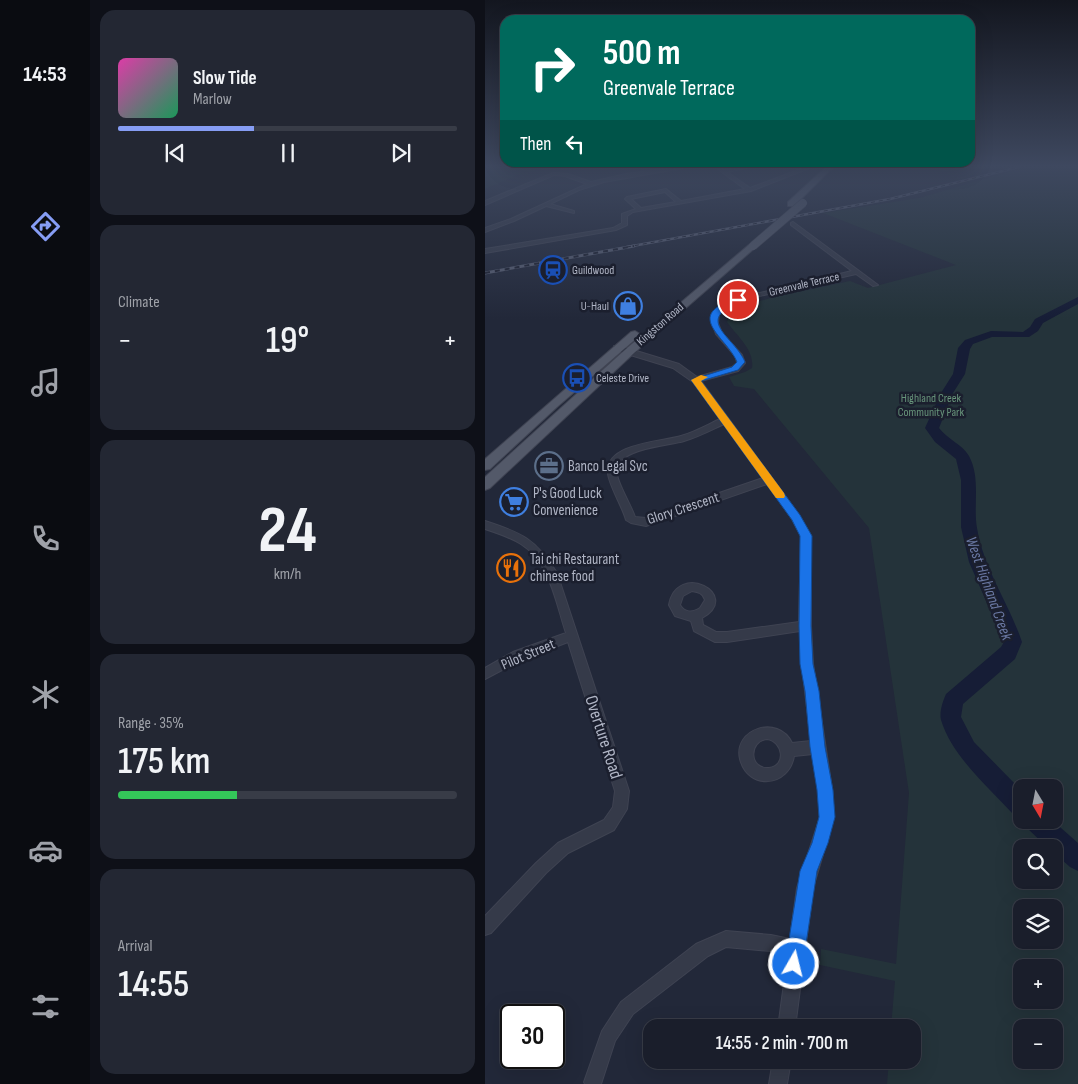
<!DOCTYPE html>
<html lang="en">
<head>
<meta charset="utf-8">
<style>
  :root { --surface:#1a1e2b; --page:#232733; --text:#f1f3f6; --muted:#9fa2a9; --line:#383c47; --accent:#869df4 }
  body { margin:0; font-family:"Sofia Sans Condensed",sans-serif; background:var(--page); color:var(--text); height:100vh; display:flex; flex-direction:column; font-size:19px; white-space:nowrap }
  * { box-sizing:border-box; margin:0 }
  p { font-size:16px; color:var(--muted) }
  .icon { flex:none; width:28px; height:28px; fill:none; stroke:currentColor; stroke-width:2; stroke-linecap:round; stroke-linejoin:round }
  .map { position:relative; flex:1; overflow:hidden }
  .details { display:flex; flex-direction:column; gap:10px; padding:10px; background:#0e1018; width:395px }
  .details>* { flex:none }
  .banner { position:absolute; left:15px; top:15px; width:475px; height:152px; border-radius:15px; box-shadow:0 5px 20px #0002,0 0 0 1px var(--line); background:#00695c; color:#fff; overflow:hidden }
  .needle { width:32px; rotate:170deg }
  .fabs { position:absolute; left:528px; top:779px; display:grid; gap:10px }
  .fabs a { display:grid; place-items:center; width:50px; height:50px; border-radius:10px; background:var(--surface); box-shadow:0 5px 20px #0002,0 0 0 1px var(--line); font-size:25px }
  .speed { position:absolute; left:15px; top:1004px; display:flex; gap:10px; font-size:25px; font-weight:700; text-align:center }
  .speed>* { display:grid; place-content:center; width:65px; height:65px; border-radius:50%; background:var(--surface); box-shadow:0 5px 20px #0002,0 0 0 1px var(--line); line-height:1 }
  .speed .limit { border:2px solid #111; border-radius:8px; background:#fff; color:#111 }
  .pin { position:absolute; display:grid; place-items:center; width:42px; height:42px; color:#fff; margin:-21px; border:2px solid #fff; border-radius:50%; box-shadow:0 1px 5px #0007 }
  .me { position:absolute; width:55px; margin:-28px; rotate:8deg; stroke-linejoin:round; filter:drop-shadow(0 0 4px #0008) }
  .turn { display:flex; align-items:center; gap:18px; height:105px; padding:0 20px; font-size:22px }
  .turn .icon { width:65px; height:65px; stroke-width:2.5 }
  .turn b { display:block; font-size:35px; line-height:42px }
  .then { display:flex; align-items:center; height:48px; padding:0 20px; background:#0003; gap:10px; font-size:19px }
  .big { font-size:38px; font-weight:600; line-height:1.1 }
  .details .card { flex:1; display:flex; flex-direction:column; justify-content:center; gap:8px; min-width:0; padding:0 18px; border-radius:15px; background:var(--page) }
  .details .dial { align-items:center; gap:0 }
  .dial b { font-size:65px; line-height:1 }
  .song { display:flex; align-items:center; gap:15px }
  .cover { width:60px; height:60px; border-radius:8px; background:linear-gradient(135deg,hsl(320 70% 55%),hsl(150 70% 35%)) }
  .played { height:5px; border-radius:2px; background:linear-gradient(90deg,var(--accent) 40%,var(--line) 40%) }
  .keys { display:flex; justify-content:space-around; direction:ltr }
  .heat { display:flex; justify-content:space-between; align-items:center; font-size:28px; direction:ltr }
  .charge { height:8px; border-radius:4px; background:linear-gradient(90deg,#34c759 35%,var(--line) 0) }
  .trip { position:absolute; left:158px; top:1019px; width:278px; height:50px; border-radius:15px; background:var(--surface); box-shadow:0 5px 20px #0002,0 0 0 1px var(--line); font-weight:600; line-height:50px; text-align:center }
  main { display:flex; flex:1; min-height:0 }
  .tab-bar { display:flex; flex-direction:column; width:90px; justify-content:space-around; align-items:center; background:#0a0c11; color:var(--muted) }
  .tab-bar .icon { width:35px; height:35px }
  .tab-bar .selected { color:var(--accent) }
  .tab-bar b { font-size:22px; color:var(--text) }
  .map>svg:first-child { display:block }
  .green { fill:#24333a; fill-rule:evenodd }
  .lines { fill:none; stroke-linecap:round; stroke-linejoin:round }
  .river { fill:#161d36; fill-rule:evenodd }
  .minor-casing { stroke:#3f4352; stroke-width:2 }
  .primary-casing { stroke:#3f4352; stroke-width:2 }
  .minor { fill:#353a49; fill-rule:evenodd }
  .primary { fill:#535969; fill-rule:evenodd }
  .rail-far1-casing { stroke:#575d70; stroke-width:2.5 }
  .rail-casing { stroke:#575d70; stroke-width:3 }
  .rail-far1 { stroke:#1b1f2e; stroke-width:1; stroke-dasharray:4; stroke-linecap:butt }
  .rail { stroke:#1b1f2e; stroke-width:2; stroke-dasharray:5; stroke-linecap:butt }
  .primary-bridge-casing { stroke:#3f4352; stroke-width:9; stroke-linecap:butt }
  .primary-bridge { stroke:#535969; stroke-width:8 }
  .route { fill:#1a73e8; stroke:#114b97 }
  .slow { fill:#f59e0b }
  .labels { text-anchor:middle; stroke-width:5; stroke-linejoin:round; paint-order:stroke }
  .far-poi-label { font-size:12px; fill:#b0b5c5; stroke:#1b1f2e; text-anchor:start }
  .far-street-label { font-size:12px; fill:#b0b5c5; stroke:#1b1f2e }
  .far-park-label { font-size:12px; fill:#68957b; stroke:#1b1f2e }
  .poi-label { font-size:15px; fill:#b0b5c5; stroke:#1b1f2e; text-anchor:start }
  .street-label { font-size:15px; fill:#b0b5c5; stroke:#1b1f2e }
  .water-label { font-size:16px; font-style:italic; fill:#6a78a3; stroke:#1b1f2e }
  .near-street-label { font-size:18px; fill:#b0b5c5; stroke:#1b1f2e }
</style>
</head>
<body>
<main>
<nav class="tab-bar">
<b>14:53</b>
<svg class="icon selected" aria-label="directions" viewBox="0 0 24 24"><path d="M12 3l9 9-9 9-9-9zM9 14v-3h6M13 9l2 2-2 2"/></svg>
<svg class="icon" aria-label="music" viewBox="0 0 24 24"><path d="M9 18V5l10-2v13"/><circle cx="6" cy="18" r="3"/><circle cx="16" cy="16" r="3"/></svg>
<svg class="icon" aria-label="phone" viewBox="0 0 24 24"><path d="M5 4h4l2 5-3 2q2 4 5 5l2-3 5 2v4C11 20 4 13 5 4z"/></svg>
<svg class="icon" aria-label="climate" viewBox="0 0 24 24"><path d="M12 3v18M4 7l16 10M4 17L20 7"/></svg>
<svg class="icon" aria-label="car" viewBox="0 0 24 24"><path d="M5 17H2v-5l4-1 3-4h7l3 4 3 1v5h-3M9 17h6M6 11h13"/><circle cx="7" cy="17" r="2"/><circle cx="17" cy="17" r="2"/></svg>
<svg class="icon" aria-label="filters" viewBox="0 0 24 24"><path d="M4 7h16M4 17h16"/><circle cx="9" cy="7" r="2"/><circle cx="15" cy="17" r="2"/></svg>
</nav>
<section class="details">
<div class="card">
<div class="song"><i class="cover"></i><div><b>Slow Tide</b><p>Marlow</p></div></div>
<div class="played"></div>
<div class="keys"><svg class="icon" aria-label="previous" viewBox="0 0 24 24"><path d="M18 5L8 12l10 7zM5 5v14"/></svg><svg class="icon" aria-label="pause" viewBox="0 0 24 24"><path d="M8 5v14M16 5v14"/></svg><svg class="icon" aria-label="next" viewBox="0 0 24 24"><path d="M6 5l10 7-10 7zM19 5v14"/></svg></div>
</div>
<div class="card"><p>Climate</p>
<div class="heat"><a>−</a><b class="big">19°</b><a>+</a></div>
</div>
<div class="card dial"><b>24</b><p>km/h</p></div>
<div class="card"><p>Range · 35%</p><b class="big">175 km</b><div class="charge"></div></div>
<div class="card"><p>Arrival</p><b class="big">14:55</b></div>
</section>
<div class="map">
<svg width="593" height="1084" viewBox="0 0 593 1084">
  <rect width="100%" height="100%" fill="#222839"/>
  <path class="green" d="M15,167H51L0,189V169Z
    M542,167H593V1084H402L404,1060H426V1028L406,1027L410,981L335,965L336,949L411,964L424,793L384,528L269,389L249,386L244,377L260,372L267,368C270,350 251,335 242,322L247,309L289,297L365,281L383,288L471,265L338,213L434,198ZM536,788H569V820H536ZM536,848H569V880H536ZM536,908H569V940H536ZM536,968H569V1000H536ZM536,1028H569V1060H536Z"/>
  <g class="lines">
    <path class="river" d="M593,297V304L558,323L553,331L544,337H507L488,344L485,349L480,374L468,393L454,428C462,439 477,444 484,456C496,478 488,506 492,528C499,570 524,603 537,642L530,659L478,704L476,717L489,742L536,790V817L528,814C503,787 467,756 456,720C454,712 458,701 461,694L516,647L519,642L484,562L476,527V480L471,459L450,442L440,428L456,393L468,374L473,348L480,340L506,331L538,332L545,327L550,319Z
      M539,820H567L593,843V871L585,867L569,853V848H563L542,828Z"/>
    <defs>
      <path id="minor" d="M192,167H203L119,182L94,190L65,204L89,211V213L61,206L29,221L0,232V228L26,219L102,184L80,176L69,175L0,205V201L68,173L83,174L106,182L141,174Z
        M230,167H235L239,170L265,167L242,172L265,188L321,167H327L266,191L148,212L142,216V225L131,230L0,253V249L128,228L137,223V214L151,209L140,199L142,197L181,189L196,201L260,189ZM180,192L191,202L156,208L146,199Z
        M308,222L393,285L388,286L371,274L266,298L239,307L234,314L233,323L237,333L257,355L260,363L253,371L216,381L314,515L326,536V626L328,664L347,789L349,817L328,888L310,1028H293L303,954L286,951L241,947L223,956L148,1014L130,1041L116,1084H100L99,1082L117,1031L136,1002L211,944L241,931L286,935L305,939L312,888L335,817L333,789L328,754L309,756C304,787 263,791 255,759C248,729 293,714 307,743L326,741C322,705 316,668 315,631L242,642H230L209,631L206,621L190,616L184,605C192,560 258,595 217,618L218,625L231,632H242L314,622L316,536L307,519L282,484L161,526L146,523L141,520C138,508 123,483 123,473C120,443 177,442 196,436C210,432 222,425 235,419L208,382L188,368L129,350V346H135L194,364L212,377L247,367L252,363L251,357L231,334L227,323L228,314L235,305L262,296L367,271L306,225V223ZM239,424L278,478L161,518L150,517C146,505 133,484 132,474C128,448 183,446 199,441C213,437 226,430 239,424ZM207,591C213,592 218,593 220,600L215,608C207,613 200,613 195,605L198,596ZM282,739C298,741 302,766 284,768C264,770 263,741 282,739Z
        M0,521C37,533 51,539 72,573L144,791L142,809L129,830L83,853L61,873L6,933L0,935V916L51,863L73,843L119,820L128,807L130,791L83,642L36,660L0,679V668L28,652L81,633C71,603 65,562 36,544C25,537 12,533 0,529Z
        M288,1060H306L302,1084H284Z"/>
      <path id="primary" d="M341,167H348L309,206H303V202Z
        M265,244L272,246L149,353L5,488L0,490V477L141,349Z
        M150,331L155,334L154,336L72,407L5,469L0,470V459L146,332Z"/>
    </defs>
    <use href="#minor" class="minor-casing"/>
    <use href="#primary" class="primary-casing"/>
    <use href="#minor" class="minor"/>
    <use href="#primary" class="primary"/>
    <defs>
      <path id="rail-far1" d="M142,247L405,199L534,167"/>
      <path id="rail" d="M0,273L149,246"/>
    </defs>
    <use href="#rail-far1" class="rail-far1-casing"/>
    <use href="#rail" class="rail-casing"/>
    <use href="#rail-far1" class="rail-far1"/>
    <use href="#rail" class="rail"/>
    <defs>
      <path id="primary-bridge" d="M268,246L318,203"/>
    </defs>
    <use href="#primary-bridge" class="primary-bridge-casing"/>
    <use href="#primary-bridge" class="primary-bridge"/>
  </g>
  <linearGradient id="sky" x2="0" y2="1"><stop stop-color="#13161f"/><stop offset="0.52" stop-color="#3e485f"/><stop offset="1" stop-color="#3e485f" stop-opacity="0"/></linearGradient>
  <rect width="593" height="319" fill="url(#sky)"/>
  <path class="route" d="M253,298L256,299V302C207,320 250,337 260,362L253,370L216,381L315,515L327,536L326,626L328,664L334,691L340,747L348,790L350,817L343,843L332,871L318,964L316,971L309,973L303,971L300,964L315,871L327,843L334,817L332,790L325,747L320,691L315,664L314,626L315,536L307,520L206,380L247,367L252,362C242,337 196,315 253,298Z"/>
  <path class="slow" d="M216,375L223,377L216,381L299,493L300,496L299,498H291L206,380Z"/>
  <defs>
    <symbol id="station-ring" viewBox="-11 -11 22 22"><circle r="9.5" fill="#1b1f2e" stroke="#1a4fb4" stroke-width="1.5"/><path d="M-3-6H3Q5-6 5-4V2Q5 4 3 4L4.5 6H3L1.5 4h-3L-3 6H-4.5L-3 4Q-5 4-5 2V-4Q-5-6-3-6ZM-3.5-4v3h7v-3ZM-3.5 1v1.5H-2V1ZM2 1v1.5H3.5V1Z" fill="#1a4fb4"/></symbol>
    <symbol id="shop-ring" viewBox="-11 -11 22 22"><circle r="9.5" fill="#1b1f2e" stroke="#3f7fe0" stroke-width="1.5"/><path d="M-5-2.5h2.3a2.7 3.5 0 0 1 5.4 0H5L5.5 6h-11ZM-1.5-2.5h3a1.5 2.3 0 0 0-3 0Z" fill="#3f7fe0"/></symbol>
    <symbol id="bus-ring" viewBox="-11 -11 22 22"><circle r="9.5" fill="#1b1f2e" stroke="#1a4fb4" stroke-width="1.5"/><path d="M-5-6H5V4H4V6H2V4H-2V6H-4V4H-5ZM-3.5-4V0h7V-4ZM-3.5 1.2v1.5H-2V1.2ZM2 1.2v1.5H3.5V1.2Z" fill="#1a4fb4"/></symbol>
    <symbol id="office-ring" viewBox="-11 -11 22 22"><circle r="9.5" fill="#1b1f2e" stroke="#5c6f8a" stroke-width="1.5"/><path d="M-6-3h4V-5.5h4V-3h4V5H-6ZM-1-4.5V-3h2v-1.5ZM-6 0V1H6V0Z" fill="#5c6f8a"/></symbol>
    <symbol id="supermarket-ring" viewBox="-11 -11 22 22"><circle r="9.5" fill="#1b1f2e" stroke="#3f7fe0" stroke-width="1.5"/><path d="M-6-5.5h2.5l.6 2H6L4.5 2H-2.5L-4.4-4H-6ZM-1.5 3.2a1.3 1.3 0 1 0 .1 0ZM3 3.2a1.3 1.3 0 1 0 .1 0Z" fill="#3f7fe0"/></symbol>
    <symbol id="restaurant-ring" viewBox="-11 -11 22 22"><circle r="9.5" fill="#1b1f2e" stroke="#e8710a" stroke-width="1.5"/><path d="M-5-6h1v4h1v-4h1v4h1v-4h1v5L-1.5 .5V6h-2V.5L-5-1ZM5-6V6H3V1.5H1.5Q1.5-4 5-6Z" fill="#e8710a"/></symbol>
  </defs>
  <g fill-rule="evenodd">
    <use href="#station-ring" x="52" y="254" width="32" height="32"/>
    <use href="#shop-ring" x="127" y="290" width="32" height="32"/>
    <use href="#bus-ring" x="76" y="362" width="32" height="32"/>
    <use href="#office-ring" x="48" y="450" width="32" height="32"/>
    <use href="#supermarket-ring" x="13" y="486" width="32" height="32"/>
    <use href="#restaurant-ring" x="10" y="552" width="32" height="32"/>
  </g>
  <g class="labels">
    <g class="far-poi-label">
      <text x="87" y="274">Guildwood</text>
      <text x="124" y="310" text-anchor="end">U-Haul</text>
      <text x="111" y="382">Celeste Drive</text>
    </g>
    <g class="far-street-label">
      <text transform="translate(319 284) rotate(-13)" y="4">Greenvale Terrace</text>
      <text transform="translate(175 324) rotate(-41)" y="4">Kingston Road</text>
    </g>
    <g class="far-park-label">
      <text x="446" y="402">Highland Creek<tspan x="446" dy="14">Community Park</tspan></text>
    </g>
    <g class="poi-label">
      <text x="83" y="471">Banco Legal Svc</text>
      <text x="48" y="498">P's Good Luck<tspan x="48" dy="17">Convenience</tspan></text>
      <text x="45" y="564">Tai chi Restaurant<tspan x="45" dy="17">chinese food</tspan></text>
    </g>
    <g class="street-label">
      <text transform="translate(198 508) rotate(-18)" y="5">Glory Crescent</text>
      <text transform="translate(43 654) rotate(-23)" y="5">Pilot Street</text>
    </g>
    <g class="water-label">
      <text transform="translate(505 588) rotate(70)" y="6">West Highland Creek</text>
    </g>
    <g class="near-street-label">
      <text transform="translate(119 737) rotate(72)" y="6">Overture Road</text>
    </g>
  </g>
</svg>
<div class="fabs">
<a><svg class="needle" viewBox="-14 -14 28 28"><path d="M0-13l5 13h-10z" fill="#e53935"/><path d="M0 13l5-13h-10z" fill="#9fa2a9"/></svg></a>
<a><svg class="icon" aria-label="search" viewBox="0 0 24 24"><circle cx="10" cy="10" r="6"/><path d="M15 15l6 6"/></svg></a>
<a><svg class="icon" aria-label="layers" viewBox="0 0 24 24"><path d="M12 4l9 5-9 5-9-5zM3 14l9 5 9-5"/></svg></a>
<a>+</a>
<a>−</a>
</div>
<div class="speed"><div class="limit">30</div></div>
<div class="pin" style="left:253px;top:300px;background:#d93025"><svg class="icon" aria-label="arrive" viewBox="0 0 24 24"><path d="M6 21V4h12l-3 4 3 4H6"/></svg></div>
<svg class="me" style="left:309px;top:964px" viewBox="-20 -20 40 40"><circle r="17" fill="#1a73e8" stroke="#fff" stroke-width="3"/><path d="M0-11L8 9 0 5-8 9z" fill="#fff"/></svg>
<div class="trip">14:55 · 2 min · 700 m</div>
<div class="banner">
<div class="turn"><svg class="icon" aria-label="right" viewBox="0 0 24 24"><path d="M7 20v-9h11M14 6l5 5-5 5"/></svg><div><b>500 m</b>Greenvale Terrace</div></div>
<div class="then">Then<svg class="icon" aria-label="left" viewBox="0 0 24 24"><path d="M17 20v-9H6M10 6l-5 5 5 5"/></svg></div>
</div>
</div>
</main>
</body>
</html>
